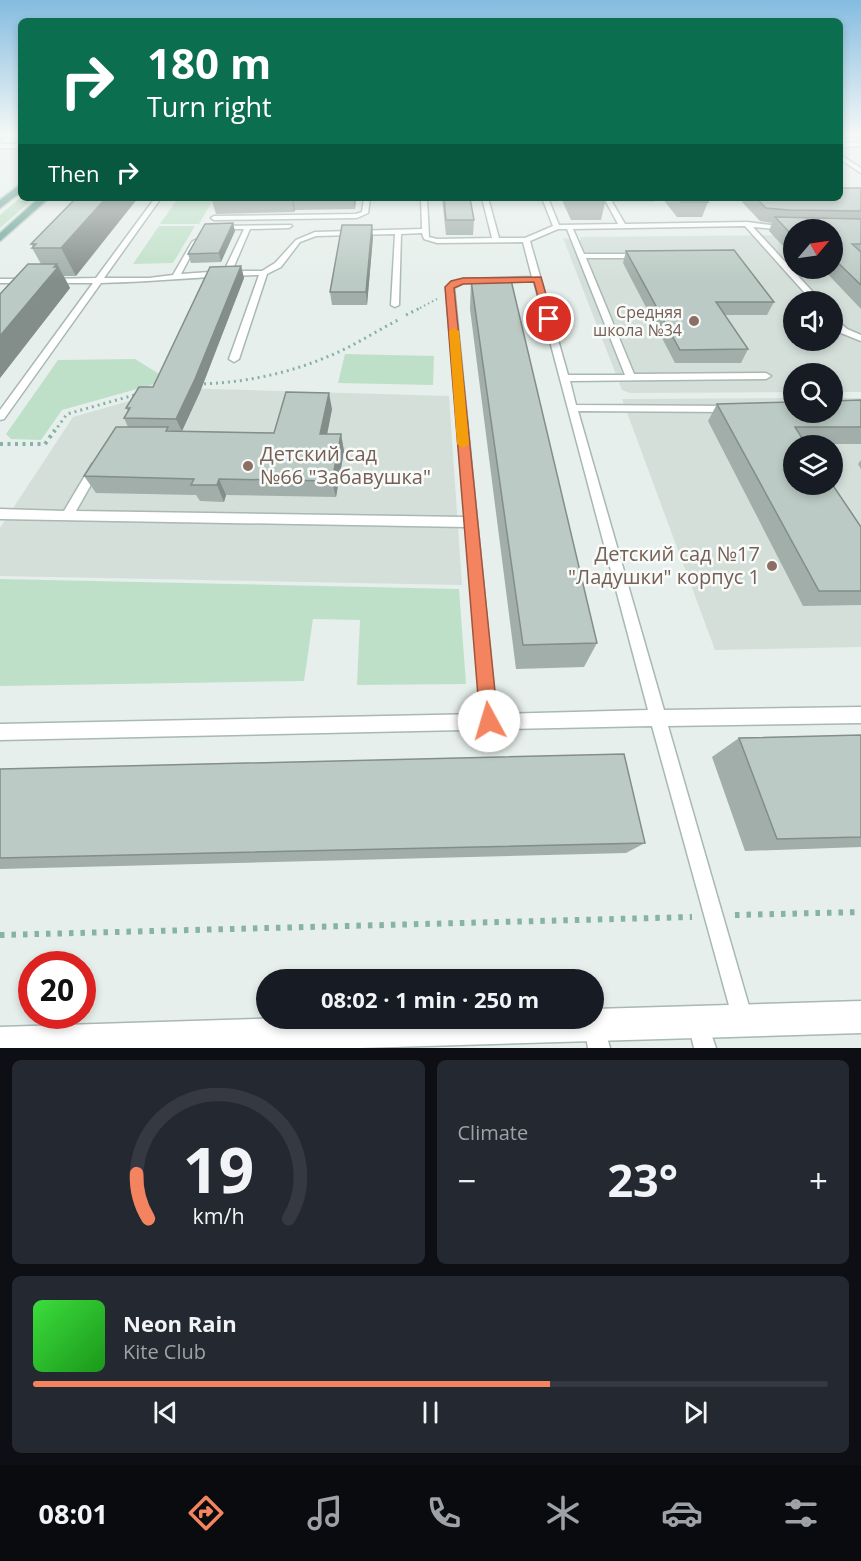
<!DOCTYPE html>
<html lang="en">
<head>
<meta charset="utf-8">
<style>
  :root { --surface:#171b24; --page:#242831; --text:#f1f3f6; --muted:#9ea1a6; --line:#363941; --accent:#f4845f }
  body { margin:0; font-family:"Open Sans",sans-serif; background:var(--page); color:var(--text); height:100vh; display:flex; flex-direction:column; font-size:22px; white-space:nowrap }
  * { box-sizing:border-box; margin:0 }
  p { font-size:20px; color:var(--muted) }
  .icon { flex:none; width:33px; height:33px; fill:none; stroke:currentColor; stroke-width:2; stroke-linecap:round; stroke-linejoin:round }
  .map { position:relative; height:1048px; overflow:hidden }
  .sheet { display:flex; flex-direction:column; gap:12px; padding:12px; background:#0d0f14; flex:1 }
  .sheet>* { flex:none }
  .hud { position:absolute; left:18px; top:18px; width:825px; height:183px; border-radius:9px; box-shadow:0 3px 9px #0003; background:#0b6e4f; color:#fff; overflow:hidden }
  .needle { width:39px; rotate:61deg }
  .controls { position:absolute; left:783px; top:219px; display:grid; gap:12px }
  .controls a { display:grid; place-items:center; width:60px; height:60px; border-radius:50%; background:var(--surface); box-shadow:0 3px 9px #0003; font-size:30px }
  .speed { position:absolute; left:18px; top:951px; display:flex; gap:12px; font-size:30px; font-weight:700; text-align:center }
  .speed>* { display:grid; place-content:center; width:78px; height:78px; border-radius:50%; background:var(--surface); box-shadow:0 3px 9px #0003; line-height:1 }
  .speed .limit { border:9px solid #d22; background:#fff; color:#111 }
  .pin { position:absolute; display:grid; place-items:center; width:51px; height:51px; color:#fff; margin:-26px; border:3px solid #fff; border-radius:50%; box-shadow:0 2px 6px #0007 }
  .me { position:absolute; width:66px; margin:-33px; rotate:354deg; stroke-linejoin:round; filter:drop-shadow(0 0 4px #0008) }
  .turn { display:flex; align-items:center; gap:21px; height:126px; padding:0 30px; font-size:27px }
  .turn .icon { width:78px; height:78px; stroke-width:2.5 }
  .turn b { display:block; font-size:42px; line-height:51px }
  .then { display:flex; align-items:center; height:57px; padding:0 30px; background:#0003; gap:12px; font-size:22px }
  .big { font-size:45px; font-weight:700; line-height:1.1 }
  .sheet .widget { flex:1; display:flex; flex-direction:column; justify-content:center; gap:9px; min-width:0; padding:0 21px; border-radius:9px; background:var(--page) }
  .sheet .dial { align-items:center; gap:0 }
  .dial svg { height:156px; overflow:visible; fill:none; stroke:var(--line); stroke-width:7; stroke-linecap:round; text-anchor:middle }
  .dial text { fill:var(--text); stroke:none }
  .song { display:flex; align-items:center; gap:18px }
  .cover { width:72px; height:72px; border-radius:9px; background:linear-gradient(135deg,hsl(120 70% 55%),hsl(120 70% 35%)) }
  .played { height:6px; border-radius:3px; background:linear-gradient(90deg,var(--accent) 65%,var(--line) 65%) }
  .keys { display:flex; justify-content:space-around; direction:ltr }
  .heat { display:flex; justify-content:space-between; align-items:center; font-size:33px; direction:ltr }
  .sheet .tiles { flex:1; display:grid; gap:12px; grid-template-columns:1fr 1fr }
  .widget:last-child { grid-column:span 2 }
  .trip { position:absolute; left:256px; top:969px; width:348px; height:60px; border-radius:30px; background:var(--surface); box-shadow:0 3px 9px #0003; font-weight:700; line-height:60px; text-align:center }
  .menu { display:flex; height:96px; justify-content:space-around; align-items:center; background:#090b0e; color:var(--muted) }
  .menu .icon { width:42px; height:42px }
  .menu .current { color:var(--accent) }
  .menu b { font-size:27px; color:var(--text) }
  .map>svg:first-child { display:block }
  .built { fill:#d4dfda; fill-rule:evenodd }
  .green { fill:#bfe0c8 }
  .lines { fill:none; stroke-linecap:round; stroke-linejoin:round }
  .service-casing { stroke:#a8b8b2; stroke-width:3 }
  .tertiary-casing { stroke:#a8b8b2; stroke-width:3 }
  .primary-casing { stroke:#c2cac8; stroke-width:3 }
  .path-far3 { stroke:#86b3a5; stroke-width:2; stroke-dasharray:1.5 3; stroke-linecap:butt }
  .path-far2 { stroke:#86b3a5; stroke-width:3; stroke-dasharray:2 4; stroke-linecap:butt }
  .path-far1 { stroke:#86b3a5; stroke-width:4; stroke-dasharray:3 4.5; stroke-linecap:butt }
  .path { stroke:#86b3a5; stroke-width:6; stroke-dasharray:4.5 7; stroke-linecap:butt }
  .service { fill:#fff; fill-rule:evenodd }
  .tertiary { fill:#fff; fill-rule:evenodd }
  .primary { fill:#6aa596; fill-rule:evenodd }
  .wall { fill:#a1aea9 }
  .shaded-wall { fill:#838d89 }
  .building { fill:#bbcac4; stroke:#838d89; stroke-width:1.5 }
  .route { fill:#f4845f; stroke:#9f563e; stroke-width:1.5 }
  .slow { fill:#f59e0b }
  .education-dot { fill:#8d6e63; stroke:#f7fbf9; stroke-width:2 }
  .labels { text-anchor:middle; stroke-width:5; stroke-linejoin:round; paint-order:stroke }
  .far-education-label { font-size:16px; fill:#785e54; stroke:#f7fbf9; text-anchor:end }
  .education-label { font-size:20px; fill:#785e54; stroke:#f7fbf9; text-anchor:start }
</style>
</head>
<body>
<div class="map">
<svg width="861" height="1048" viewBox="0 0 861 1048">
  <rect width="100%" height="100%" fill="#e6efeb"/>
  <path class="built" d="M793,235L794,268H832L861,235V392H833L832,374H794L793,392L630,393L622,390L563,238L575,240H581L580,237ZM794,302H832V340H794Z
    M175,388L449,396L462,585L0,576V528L73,417Z
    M793,398L794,412H832L833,398H861V647L715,650L622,399ZM794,446H832V484H794Z"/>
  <path class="green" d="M21,197L34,198L0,228V215Z
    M178,198H214L199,224H160Z
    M159,226H195L173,263L133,264Z
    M345,354L434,356L433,385L338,383Z
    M135,359L169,380L62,410L41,440L11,439L6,434L58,360Z
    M0,579L459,589L466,684L357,685L360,620L313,619L304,681L0,686Z"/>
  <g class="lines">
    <defs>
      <path id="service" d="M861,142V146L840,147V143Z
        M0,144H21V148H0Z
        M840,155L861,168V173L840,159Z
        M155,198H161L104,278H149L173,275L192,242L195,240L198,242L181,274L224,271L244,229H220L218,228V226L291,225L292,226L289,228L250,229L232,271H262L275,263L296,240L315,232L422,229L421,198H427L429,237L437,239L492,238L482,198H488L499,238H525L553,226L542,198H548L559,225L618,224L604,198H656L653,200H611L625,224L747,222L787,227L788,228L785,230L753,227L822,302H813L745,226L573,229L584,254H641L645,256L641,258H586L634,374L766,373L771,376L766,379L570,381L576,405L731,406L736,409L731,412L578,411L664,710L861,707V723L668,726L753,1020L750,1027L743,1030L736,1027L733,1020L652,726L0,740V724L481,714L466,527L0,519V509L64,511L92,464L96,463L101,467L76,511L465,517L446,287L463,279L532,277L523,242L437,243L424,239L422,233L401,234L399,305L395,307L391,305L395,234L316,236L300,242L281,267L267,274L239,359L234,362L229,359L259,275C206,276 154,282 101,283L4,419L0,420V410L93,283H50L46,281L47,279L96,278ZM558,229H567L625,375H568L530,241ZM534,281L648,710L496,714L454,288L464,283Z
        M364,198H370L368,213L357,218L214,220L211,218L214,216L356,214L362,212Z
        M0,279H27L31,281L27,283H0Z
        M832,316L847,329L861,335V341L841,333L832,324Z
        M698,1013L705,1016L716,1048H694L688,1023L691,1016Z
        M595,1015L602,1019L610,1048H588L584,1026L588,1019L594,1018Z"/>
      <path id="tertiary" d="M861,1001V1033L360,1048H0V1027L285,1018H594V1009Z"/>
      <path id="primary" d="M21,184V192L0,208V200Z
        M39,198H49L0,241V233Z"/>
    </defs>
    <use href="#service" class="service-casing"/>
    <use href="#tertiary" class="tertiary-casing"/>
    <use href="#primary" class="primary-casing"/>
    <path class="path-far3" d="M420,308L437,299"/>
    <path class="path-far2" d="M406,315L422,307
      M198,384C245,383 291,373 334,354C357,344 378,330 400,319
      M54,432L67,414L138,394"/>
    <path class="path-far1" d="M0,444H45L55,430"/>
    <path class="path" d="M735,915L861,912
      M0,935L692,917"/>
    <use href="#service" class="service"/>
    <use href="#tertiary" class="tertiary"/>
    <use href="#primary" class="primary"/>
  </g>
  <path class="wall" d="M840,134H861V139H840Z
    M861,188V309L822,268H832V230H794V258L769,231L772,223L760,221L742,202L744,198H840Z
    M76,198V276H64L70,288L0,378V294L41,264L32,248L33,247L31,244Z
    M211,198H356L355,209L295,210L294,212L216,214Z
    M442,198H470L474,220L473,235H446Z
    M561,198H606L601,220H571Z
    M662,198H704L708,202L702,217H677Z
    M235,231L221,262L191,263L188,254Z
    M373,237L367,305H332L330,292Z
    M626,251L774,302L767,315H725L748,349L741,363H675L623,263Z
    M241,266L244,278L200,392L182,431L274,433L332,409L327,434H341L344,451L336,497L226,495L224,502L200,501L196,495L96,493L84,476L128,427L124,418L128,411L126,408L153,387Z
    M471,280L597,643L584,667L516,669L470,309Z
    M861,400V444H806L861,527V605L803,606L708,421L717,404Z
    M861,460V469L858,464Z
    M861,735V847L745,851L712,757L739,738Z
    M0,769L645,843L626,853L0,869Z"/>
  <path class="shaded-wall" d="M0,134H12L0,142Z
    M106,198H138L76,276L61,248Z
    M292,198H293L295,210L294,212Z
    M353,198H356L355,209Z
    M233,223L235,231L221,262L219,253Z
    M372,225L373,237L367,305L366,292Z
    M57,264L70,288L0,378V336Z
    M241,266L244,278L200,392L182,431L176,419Z
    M329,393L332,409L324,450L320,434Z
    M341,434L344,451L336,497L332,481Z
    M219,479L226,495L224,502L217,485Z"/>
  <path class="building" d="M840,188H861V211L789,210L766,208L756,198H840Z
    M76,198H106L61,248H32L36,244H31Z
    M444,198H470L474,220H446Z
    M678,198H704L708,202H681Z
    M775,217L861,219V244H852L861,252V285L832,257V230H794V237Z
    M233,223L219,253L188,254L205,224Z
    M342,225H372L366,292H330Z
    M734,250L774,302H716L748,349L680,350L626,251Z
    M28,264H57L54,267H58L0,336V294Z
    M241,266L195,379L176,419L124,418L130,408H126L139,387H153L210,267Z
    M471,280H511L597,643L523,645Z
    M286,392L329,393L320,434H341L332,481L219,479L217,485H191L194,479L84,476L116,427H168L166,431L274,433Z
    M861,400V427H795L807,446H794V484H832L861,527V591H819L717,404L794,402V412H832V401Z
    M861,735V837L777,839L739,738Z
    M624,754L645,843L0,858V769Z"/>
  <linearGradient id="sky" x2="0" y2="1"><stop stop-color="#84bce0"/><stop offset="0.48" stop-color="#f4f8f6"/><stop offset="1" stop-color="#f4f8f6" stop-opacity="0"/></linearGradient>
  <rect width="861" height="281" fill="url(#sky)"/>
  <path class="route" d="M541,277L553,319L549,321L544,319L534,282L463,284L454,288L498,721L495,727L489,730L482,727L480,721L445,287L451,281L463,278Z"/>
  <path class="slow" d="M454,328L459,331L469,444L463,448L457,444L449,331Z"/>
  <g class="education-dot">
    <circle cx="694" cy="321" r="6"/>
    <circle cx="248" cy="466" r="6"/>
    <circle cx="772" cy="566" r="6"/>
  </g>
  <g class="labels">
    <g class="far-education-label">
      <text x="682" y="318">Средняя<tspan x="682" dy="18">школа №34</tspan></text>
    </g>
    <g class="education-label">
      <text x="260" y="461">Детский сад<tspan x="260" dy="23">№66 "Забавушка"</tspan></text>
      <text x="760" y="561" text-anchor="end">Детский сад №17<tspan x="760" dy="23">"Ладушки" корпус 1</tspan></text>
    </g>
  </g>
</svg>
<div class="controls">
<a><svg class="needle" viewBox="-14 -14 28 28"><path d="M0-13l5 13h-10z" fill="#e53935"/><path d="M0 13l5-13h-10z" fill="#9ea1a6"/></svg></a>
<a><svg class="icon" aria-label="sound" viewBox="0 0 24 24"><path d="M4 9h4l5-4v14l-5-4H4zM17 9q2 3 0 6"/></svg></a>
<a><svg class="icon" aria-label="search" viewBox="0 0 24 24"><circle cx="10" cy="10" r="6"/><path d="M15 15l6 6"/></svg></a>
<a><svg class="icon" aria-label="layers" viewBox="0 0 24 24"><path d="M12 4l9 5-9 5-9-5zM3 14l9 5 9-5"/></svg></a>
</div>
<div class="speed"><div class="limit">20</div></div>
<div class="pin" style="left:549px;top:319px;background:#d93025"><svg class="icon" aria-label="arrive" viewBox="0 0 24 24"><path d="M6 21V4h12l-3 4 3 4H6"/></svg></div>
<svg class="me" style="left:489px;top:721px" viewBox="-20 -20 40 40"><circle r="19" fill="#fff"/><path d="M0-13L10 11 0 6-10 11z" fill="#f4845f"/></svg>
<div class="trip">08:02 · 1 min · 250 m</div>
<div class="hud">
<div class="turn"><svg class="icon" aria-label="right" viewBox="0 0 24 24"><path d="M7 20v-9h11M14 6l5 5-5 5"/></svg><div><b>180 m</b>Turn right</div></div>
<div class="then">Then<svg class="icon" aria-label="right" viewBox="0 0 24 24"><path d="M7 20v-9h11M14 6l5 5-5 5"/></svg></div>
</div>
</div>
<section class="sheet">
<div class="tiles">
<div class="widget dial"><svg viewBox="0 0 100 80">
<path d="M14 69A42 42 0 1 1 86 69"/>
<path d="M14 69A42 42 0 0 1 8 46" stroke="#f4845f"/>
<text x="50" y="56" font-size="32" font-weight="700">19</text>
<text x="50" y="72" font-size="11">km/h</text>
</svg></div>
<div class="widget"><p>Climate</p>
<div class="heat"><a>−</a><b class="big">23°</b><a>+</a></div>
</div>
<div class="widget">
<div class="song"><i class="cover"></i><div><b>Neon Rain</b><p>Kite Club</p></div></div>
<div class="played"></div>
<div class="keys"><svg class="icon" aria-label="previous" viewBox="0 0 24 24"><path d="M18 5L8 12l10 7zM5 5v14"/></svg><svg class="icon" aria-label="pause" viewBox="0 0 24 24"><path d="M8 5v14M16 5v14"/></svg><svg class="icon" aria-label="next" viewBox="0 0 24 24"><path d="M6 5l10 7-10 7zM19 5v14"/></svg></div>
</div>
</div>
</section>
<nav class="menu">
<b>08:01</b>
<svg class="icon current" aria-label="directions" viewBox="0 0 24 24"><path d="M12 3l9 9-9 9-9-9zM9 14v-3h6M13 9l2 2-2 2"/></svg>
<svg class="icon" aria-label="music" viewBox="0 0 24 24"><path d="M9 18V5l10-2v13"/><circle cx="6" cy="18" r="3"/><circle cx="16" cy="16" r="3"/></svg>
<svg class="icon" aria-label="phone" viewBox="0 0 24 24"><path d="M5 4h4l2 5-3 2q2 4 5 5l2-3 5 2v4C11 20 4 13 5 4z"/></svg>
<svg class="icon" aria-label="climate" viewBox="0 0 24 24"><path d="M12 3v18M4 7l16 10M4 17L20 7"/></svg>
<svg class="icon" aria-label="car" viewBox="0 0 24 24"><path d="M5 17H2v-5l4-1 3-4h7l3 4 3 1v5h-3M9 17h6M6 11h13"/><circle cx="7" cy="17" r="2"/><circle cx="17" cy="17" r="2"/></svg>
<svg class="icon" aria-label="filters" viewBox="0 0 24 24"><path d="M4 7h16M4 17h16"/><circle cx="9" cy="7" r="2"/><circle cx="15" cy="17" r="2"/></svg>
</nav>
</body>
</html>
